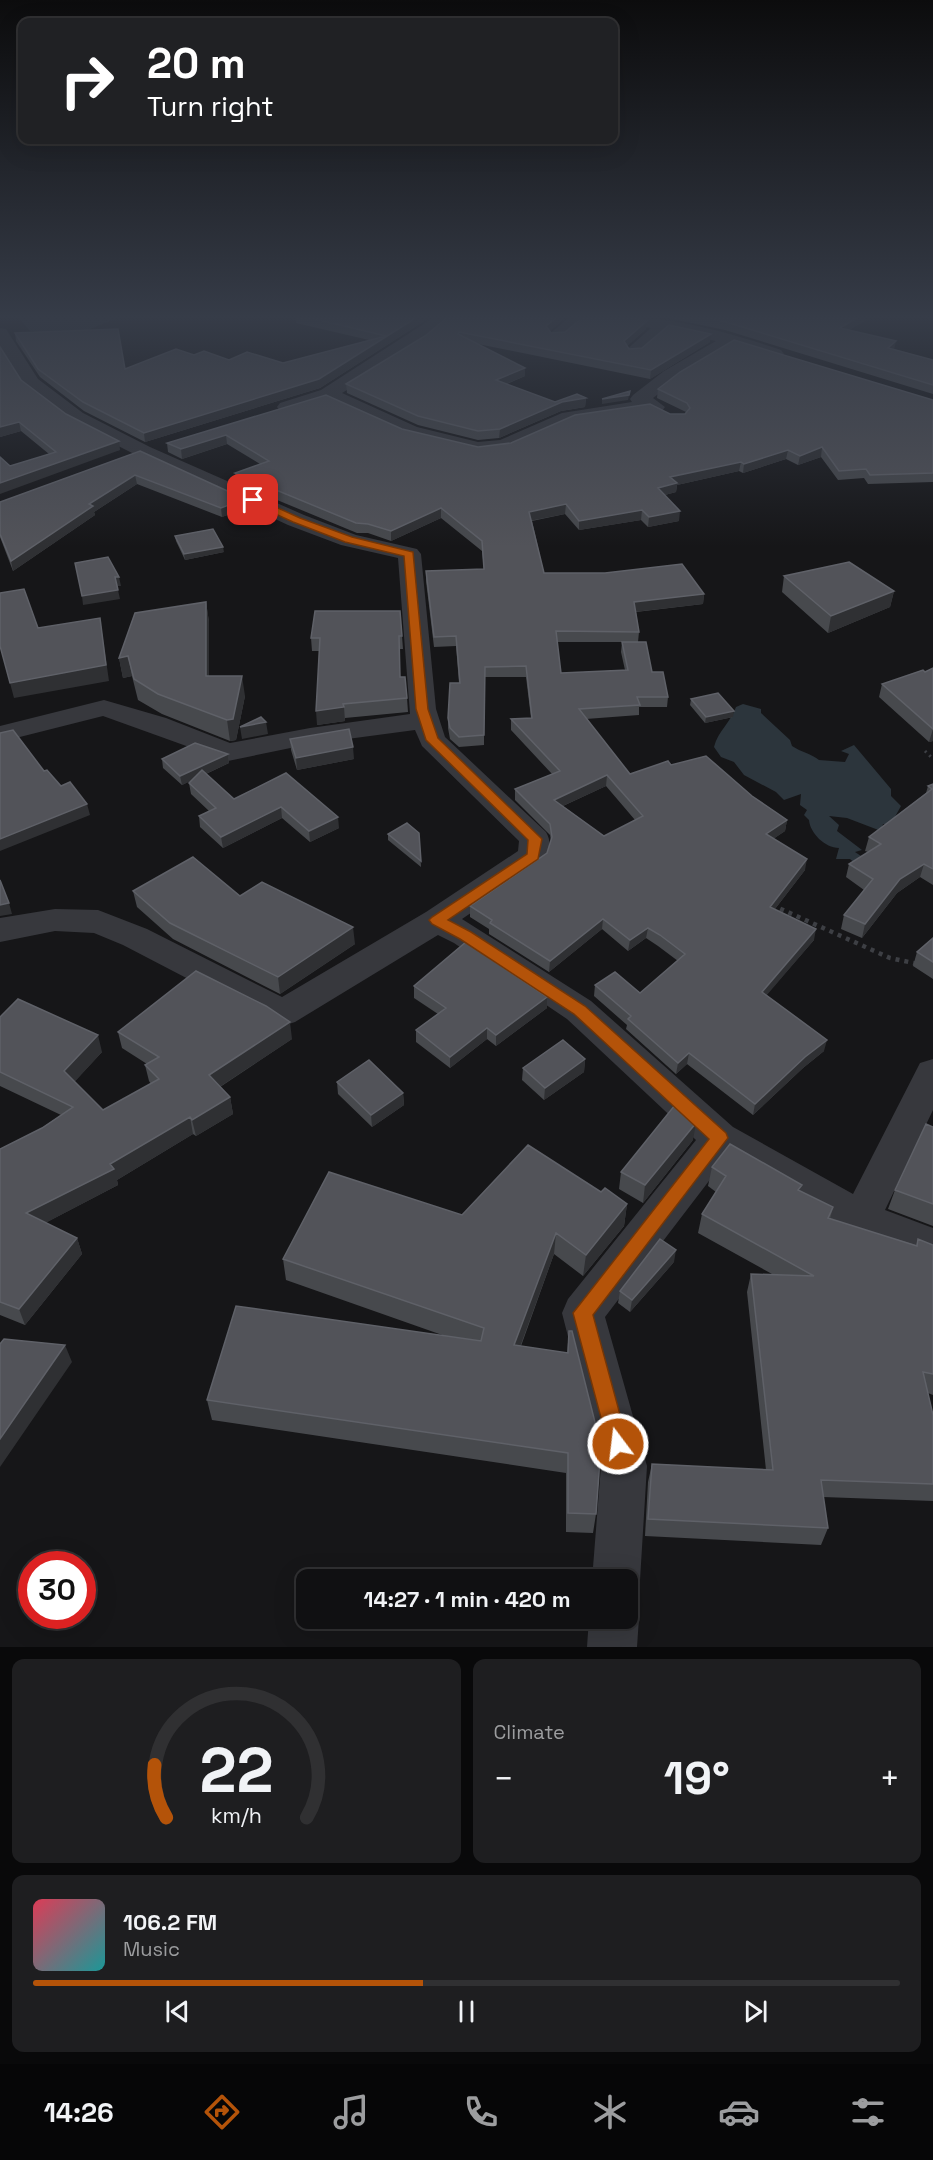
<!DOCTYPE html>
<html lang="en">
<head>
<meta charset="utf-8">
<style>
  :root { --surface:#101012; --page:#1e1e20; --text:#f1f3f6; --muted:#9c9d9f; --line:#303032; --accent:#b45309 }
  body { margin:0; font-family:"Space Grotesk",sans-serif; background:var(--page); color:var(--text); height:100vh; display:flex; flex-direction:column; font-size:22px; white-space:nowrap }
  * { box-sizing:border-box; margin:0 }
  p { font-size:20px; color:var(--muted) }
  .icon { flex:none; width:33px; height:33px; fill:none; stroke:currentColor; stroke-width:2; stroke-linecap:round; stroke-linejoin:round }
  .map { position:relative; height:1647px; overflow:hidden }
  .details { display:flex; flex-direction:column; gap:12px; padding:12px; background:#09090a; flex:1 }
  .details>* { flex:none }
  .banner { position:absolute; left:18px; top:18px; width:600px; height:126px; border-radius:12px; box-shadow:0 6px 24px #0002,0 0 0 2px var(--line); background:#202124; color:#fff; overflow:hidden }
  .speed { position:absolute; left:18px; top:1551px; display:flex; gap:12px; font-size:30px; font-weight:700; text-align:center }
  .speed>* { display:grid; place-content:center; width:78px; height:78px; border-radius:50%; background:var(--surface); box-shadow:0 6px 24px #0002,0 0 0 2px var(--line); line-height:1 }
  .speed .limit { border:9px solid #d22; background:#fff; color:#111 }
  .pin { position:absolute; display:grid; place-items:center; width:51px; height:51px; color:#fff; margin:-26px; border-radius:12px; box-shadow:0 3px 9px #0006 }
  .me { position:absolute; width:66px; margin:-33px; rotate:345deg; stroke-linejoin:round; filter:drop-shadow(0 0 4px #0008) }
  .turn { display:flex; align-items:center; gap:21px; height:126px; padding:0 30px; font-size:27px }
  .turn .icon { width:78px; height:78px; stroke-width:2.5 }
  .turn b { display:block; font-size:42px; line-height:51px }
  .big { font-size:45px; font-weight:700; line-height:1.1 }
  .details .widget { flex:1; display:flex; flex-direction:column; justify-content:center; gap:9px; min-width:0; padding:0 21px; border-radius:12px; background:var(--page) }
  .details .dial { align-items:center; gap:0 }
  .dial svg { height:156px; overflow:visible; fill:none; stroke:var(--line); stroke-width:7; stroke-linecap:round; text-anchor:middle }
  .dial text { fill:var(--text); stroke:none }
  .song { display:flex; align-items:center; gap:18px }
  .cover { width:72px; height:72px; border-radius:9px; background:linear-gradient(135deg,hsl(350 70% 55%),hsl(180 70% 35%)) }
  .played { height:6px; border-radius:3px; background:linear-gradient(90deg,var(--accent) 45%,var(--line) 45%) }
  .keys { display:flex; justify-content:space-around; direction:ltr }
  .heat { display:flex; justify-content:space-between; align-items:center; font-size:33px; direction:ltr }
  .details .tiles { flex:1; display:grid; gap:12px; grid-template-columns:1fr 1fr }
  .widget:last-child { grid-column:span 2 }
  .trip { position:absolute; left:296px; top:1569px; width:342px; height:60px; border-radius:12px; background:var(--surface); box-shadow:0 6px 24px #0002,0 0 0 2px var(--line); font-weight:700; line-height:60px; text-align:center }
  .dock { display:flex; height:96px; justify-content:space-around; align-items:center; background:#060607; color:var(--muted) }
  .dock .icon { width:42px; height:42px }
  .dock .current { color:var(--accent) }
  .dock b { font-size:27px; color:var(--text) }
  .map>svg:first-child { display:block }
  .water { fill:#2c353c }
  .lines { fill:none; stroke-linecap:round; stroke-linejoin:round }
  .path-far1 { stroke:#3d3f44; stroke-width:3; stroke-dasharray:2 4; stroke-linecap:butt }
  .path { stroke:#3d3f44; stroke-width:4.5; stroke-dasharray:4 5; stroke-linecap:butt }
  .minor { fill:#37383d; fill-rule:evenodd }
  .wall { fill:#47494d; fill-rule:evenodd }
  .shaded-wall { fill:#2f3033 }
  .building { fill:#525359; stroke:#5f6168; stroke-width:1.5; fill-rule:evenodd }
  .route { fill:#b45309; stroke:#753606; stroke-width:1.5 }
</style>
</head>
<body>
<div class="map">
<svg width="933" height="1647" viewBox="0 0 933 1647">
  <rect width="100%" height="100%" fill="#161618"/>
  <path class="water" d="M17,316H122L78,334L30,331Z
    M743,704L761,709V713L790,740L792,746C801,752 812,754 819,760L845,762L849,754L841,751L854,745L891,789V796L901,806L891,824H883L881,831L847,818L829,816L839,825L837,831L862,850L855,852L861,856L857,865L850,859H836L839,848C825,848 810,833 809,820L804,815L807,810L800,805L801,794L784,800L776,792L744,775L734,762L721,757L714,747C718,731 731,722 736,707Z"/>
  <g class="lines">
    <path class="path-far1" d="M925,751L933,759"/>
    <path class="path" d="M772,905L890,958L918,964"/>
    <path class="minor" d="M436,316H457L424,342L342,393L417,427L478,442L500,440L562,413L632,402L630,399L633,395L664,371L716,341L668,331C657,341 643,359 628,355L625,351L651,328L612,320L609,316C669,316 725,331 781,350L784,354L781,358L775,359L733,346L678,379L653,398L665,407L662,411L574,422L510,450L478,454L403,436L327,401L287,413L280,411L277,407L280,403L321,390Z
      M571,316H592L563,339H551L548,335Z
      M0,328L6,329L38,379L83,413L150,447L304,515L356,535L417,549L421,554L436,709L445,737L546,832C552,842 550,853 544,863L462,919L591,1001L733,1127L853,1194L920,1063L933,1059V1110L885,1210L933,1228V1264L847,1230L725,1160L605,1317L647,1466L640,1580L633,1597L629,1599L632,1600L639,1618L637,1647H587L589,1618H627V1580H592L601,1466L562,1313L568,1299L696,1140L567,1019L454,943L438,935L295,1022L283,1026L271,1022L123,945L94,933L55,931L0,942V918L55,909L98,910L147,929L282,997L426,912L518,851L519,841L422,746L415,730L310,744L228,761L103,716L0,742V726L104,700L166,718L230,743L310,728L410,714L398,558L341,545L288,525L136,455L69,421L24,387L0,348Z"/>
  </g>
  <path class="wall" d="M295,316H432L320,388L145,442L84,411L40,377L16,341L15,333L125,369L194,355L229,360L283,363L369,340L296,323Z
    M449,316H567L550,331L551,333L565,332L647,321L646,329L627,346L629,349L710,342L650,379L478,344L525,376L507,384L555,402L586,398L585,407L561,411L499,438L478,440L418,425L347,393L346,384L425,336Z
    M658,316H869L868,319L849,330L894,349L933,360V394L725,330Z
    M0,347L21,380L66,414L120,450L10,466L49,454L21,431L0,437Z
    M658,389L933,400V482L868,484L864,478L838,480L821,457L798,465L786,459L743,473L739,471L677,485L676,492L665,495L679,521L648,527L641,520L579,530L565,514L532,521L544,573L704,594L703,604L636,612L639,632L638,642H557L561,673L625,670L621,652L622,642L652,672L668,697L667,707H639V715L586,719L630,774L671,765L752,796L787,820L785,831L773,839L805,870L775,909L814,940L766,995L824,1051L803,1068L753,1115L687,1064L676,1074L626,1029L627,1025L594,996L595,985L640,993L678,961L658,946L646,938L628,951L602,929L549,972L489,934V929L470,917V906L547,853L551,841L550,835L515,800V789L552,774L511,730V719L531,718L526,677H484V745L459,747L450,739L448,728V718L459,683L456,646L434,647L426,581V571L484,569L482,551L441,518L391,541L368,533H357L236,483L235,473L260,464L227,444L182,459L168,452L167,443L326,395L402,429L478,447L511,443L670,414H685L686,413V412L657,398ZM606,786L635,820L604,836L563,806Z
    M140,451L245,499L246,508L222,517L137,484L94,512L95,515L13,571L0,537V502Z
    M175,536L224,552L185,560L176,541Z
    M784,576L894,591L890,607L828,633L782,592Z
    M206,602L209,622V676L245,696L236,740L230,741L162,714L138,700L132,676L123,678L119,658Z
    M402,636L403,649H399L400,677L407,698L408,712L345,718V721L317,725L319,651H312L311,638Z
    M933,668V741L929,742L879,697L882,684L925,672Z
    M691,699L733,717L705,723L690,705Z
    M290,739L354,759L297,770L291,750Z
    M228,754L229,763L206,774L234,799L286,773L339,828L310,842L282,818L223,848L200,827L199,816L209,811L191,794L189,783L192,780L182,785L163,768L162,759Z
    M933,784V885L920,877L897,893L862,938L841,929L844,915L864,890L846,877L849,864L868,852L865,851L869,837L926,793L928,786Z
    M419,833L421,867L388,840V834Z
    M133,891L240,896L355,944L280,994L173,939L137,907Z
    M933,938V979L913,966L917,952Z
    M414,986L547,997V1008L496,1046L487,1039L450,1068L416,1042V1030L438,1014L414,998Z
    M0,1017L102,1052L74,1082L103,1110L151,1084L149,1081L145,1065L147,1064L122,1048L118,1032L292,1039L220,1087L230,1097L233,1114L196,1136L193,1134L117,1180L118,1185L45,1223L77,1238L82,1254L25,1325L0,1315V1149L42,1128L61,1115L0,1086Z
    M585,1059L584,1072L544,1100L522,1080L523,1068Z
    M337,1082L403,1093L404,1105L372,1127L338,1094Z
    M933,1127V1226L888,1209L895,1190Z
    M693,1140L643,1203L619,1189L621,1172Z
    M712,1167L800,1191L833,1207L830,1219L916,1245L918,1239L933,1245V1395L928,1393L933,1415V1501L823,1497L828,1528L821,1545L645,1536L648,1482L652,1464L766,1470L747,1292L751,1274H772L698,1233L702,1214L716,1192L708,1186Z
    M601,1192L627,1204L624,1226L583,1276L554,1254L521,1346L567,1353L569,1331L596,1514L593,1533L566,1532V1473L212,1420L207,1400L445,1336L286,1280L283,1259L462,1215Z
    M674,1262L630,1312L618,1303L620,1291Z"/>
  <path class="shaded-wall" d="M419,316H432L320,388L145,442L144,433L319,379Z
    M558,316H567L546,335V326Z
    M860,316H869L868,319L838,336L840,328Z
    M647,321L646,329L623,350L624,341Z
    M711,334L710,342L650,379L651,370Z
    M896,341L894,350L888,348Z
    M525,368V376L496,388V380Z
    M630,391L628,400L602,404V399Z
    M586,398L585,407L561,411L499,438L500,429L562,402Z
    M19,422L21,431L0,437V427Z
    M226,435L227,444L182,459L181,449Z
    M119,441L120,450L0,494V483Z
    M822,447L821,457L798,465L800,456Z
    M788,450L786,459L743,473L744,464Z
    M741,462L739,471L677,485L676,492L657,497L658,488L670,477Z
    M135,475L137,484L94,512L95,515L13,571L11,561L89,504Z
    M245,499L246,508L222,517L221,508Z
    M566,504L565,514L529,521V512Z
    M441,508V518L391,541V531Z
    M642,510L641,520L579,530V521Z
    M680,511L679,521L648,527L649,517Z
    M223,547L224,552L185,560L184,554Z
    M115,577H119L121,586H117Z
    M118,590L120,599L83,605L82,596Z
    M894,591L890,607L828,633L831,616Z
    M704,594L703,604L634,612V602Z
    M206,602L209,622V696L206,676Z
    M100,618L109,681L14,698L10,683Z
    M128,656L132,676L123,678L119,658Z
    M242,676L245,696L236,740L230,741L227,720Z
    M344,707L345,721L317,725L316,711Z
    M734,711L733,717L705,723L706,717Z
    M266,722L268,734L242,739L240,727Z
    M933,729V741L929,742Z
    M353,747L354,759L297,770L296,758Z
    M228,754L229,763L182,785L180,776Z
    M607,775L606,786L554,810V800Z
    M87,804L90,815L0,851V839Z
    M281,807L282,818L223,848L221,837Z
    M338,817L339,828L310,842L309,831Z
    M787,820L785,831L764,845L766,834Z
    M807,859L805,870L768,918L770,907Z
    M924,864L920,877L897,893L862,938L865,924L900,879Z
    M9,903L12,914L0,916V905Z
    M603,919L602,929L549,972L550,961Z
    M353,927L355,944L280,994L278,977Z
    M648,928L646,938L628,951L630,940Z
    M816,929L814,940L760,1003L762,992Z
    M547,997V1008L496,1046V1035Z
    M290,1022L292,1039L212,1092L209,1075Z
    M487,1028V1039L450,1068V1057Z
    M98,1035L102,1052L69,1088L64,1071Z
    M827,1040L824,1051L803,1068L753,1115L755,1104L805,1057Z
    M689,1053L687,1064L676,1074L678,1063Z
    M585,1059L584,1072L544,1100L545,1088Z
    M403,1093L404,1105L372,1127L371,1115Z
    M230,1097L233,1114L196,1136L192,1120Z
    M190,1117L193,1134L117,1180L118,1185L32,1230L26,1213Z
    M696,1123L693,1140L643,1203L645,1185Z
    M627,1204L624,1226L583,1276L586,1255Z
    M556,1233L554,1254L513,1366L514,1345Z
    M77,1238L82,1254L25,1325L19,1309Z
    M676,1250L674,1262L630,1312L632,1300Z
    M65,1345L72,1362L0,1467V1439Z"/>
  <path class="building" d="M302,316H419L319,379L144,433L83,402L38,369L15,333L118,329L125,369L176,349L194,355L204,351L229,360L247,352L283,363L386,336Z
    M449,316H558L546,326L551,333L565,332L585,316H623L647,321L624,341L629,349L642,348L669,325L711,334L651,370L459,332L458,334L525,368L496,380L555,402L577,394L586,398L562,402L500,429L478,431L418,416L346,384L425,336Z
    M700,316H860L840,328L896,341L888,348L933,360V385L726,322Z
    M734,340L933,400V473L870,475L866,469L839,471L822,447L800,456L788,450L744,464L741,462L670,477L677,483L658,488L680,511L649,517L642,510L579,521L566,504L529,512L544,573H605L682,564L704,594L634,602L639,632L556,631L561,673L628,670L622,642H646L652,672H663L668,697H637L640,705L579,709L630,774L668,761L671,765L706,756L752,796L787,820L766,834L807,859L770,907L816,929L762,992L827,1040L805,1057L755,1104L689,1053L678,1063L628,1019L631,1016L595,985L615,972L640,993L685,954L660,935L648,928L630,940L603,919L550,961L490,923L492,920L470,906L547,853L552,837L550,824L515,789L560,771L511,719L532,718L526,666L485,667L484,735L459,737L450,728L448,718L450,683H460L456,636L434,637L426,571L484,569L482,541L441,508L391,531L368,524L356,523L235,473L269,461L226,435L181,449L167,443L326,395L402,429L478,447L511,443L575,415L650,404L670,414H685L690,408L687,403L658,389L680,372ZM607,775L643,816L604,836L554,800Z
    M0,347L21,380L66,414L119,441L0,483V457L10,466L56,452L19,422L0,427Z
    M630,391L629,395L602,399Z
    M140,451L245,499L221,508L135,475L89,504L93,506L11,561L0,534V502Z
    M213,529L223,547L184,554L175,536Z
    M108,557L119,577H115L118,590L82,596L75,563Z
    M849,562L894,591L831,616L784,576Z
    M24,589L38,628L100,618L106,665L10,683L0,646V593Z
    M206,602V676H242L233,719L227,720L158,694L134,679L128,656L119,658L135,613Z
    M315,611H400L402,636H399L400,677H405L407,698L343,704L344,707L316,711L320,638H311Z
    M933,668V729L882,684L923,670L925,672Z
    M718,693L734,711L706,717L691,699Z
    M261,717L266,722L240,727Z
    M349,729L353,747L296,758L290,739Z
    M13,730L44,771L47,770L61,786L70,782L87,804L0,839V733Z
    M195,743L228,754L180,776L162,759Z
    M202,770L234,799L286,773L338,817L309,831L281,807L221,837L199,816L216,808L189,783Z
    M933,784V869L924,864L900,879L865,924L844,915L873,879L849,864L881,844L869,837L932,789L928,786Z
    M407,823L419,833L421,861L388,834Z
    M193,857L240,896L262,882L353,927L278,977L170,923L133,891Z
    M0,880L9,903L0,905Z
    M933,938V962L917,952Z
    M466,942L547,997L496,1035L487,1028L450,1057L416,1030L446,1008L414,986Z
    M196,971L266,1006L290,1022L209,1075L230,1097L192,1120L190,1117L110,1164L114,1169L26,1213L77,1238L19,1309L0,1302V1149L42,1128L73,1107L0,1072V1017L18,999L98,1035L64,1071L103,1110L159,1079L145,1065L159,1057L118,1032Z
    M563,1040L585,1059L545,1088L523,1068Z
    M369,1060L403,1093L371,1115L337,1082Z
    M675,1105L696,1123L645,1185L621,1172Z
    M926,1124L933,1127V1204L895,1190Z
    M730,1144L802,1185L798,1190L833,1207L828,1218L917,1246L918,1239L933,1245V1374L923,1372L933,1415V1484L821,1480L828,1528L648,1519L652,1464L773,1470L751,1274L814,1276L702,1214L726,1176L712,1167Z
    M528,1145L601,1192L605,1188L627,1204L586,1255L556,1233L514,1345L568,1353L569,1331H572L601,1446L596,1514L568,1513V1453L207,1400L236,1306L481,1341L484,1328L283,1259L329,1172L462,1215Z
    M660,1239L676,1250L632,1300L620,1291Z
    M4,1339L65,1345L0,1439V1344Z"/>
  <linearGradient id="sky" x2="0" y2="1"><stop stop-color="#0c0c0d"/><stop offset="0.58" stop-color="#363c48"/><stop offset="1" stop-color="#363c48" stop-opacity="0"/></linearGradient>
  <rect width="933" height="547" fill="url(#sky)"/>
  <path class="route" d="M249,498H256L300,518L352,537L413,552L428,709L438,738L542,839L538,859L448,920L471,932L585,1006L726,1133L728,1138L593,1315L628,1444L625,1451L618,1454L611,1451L608,1444L573,1313L709,1139L574,1014L460,939L432,924L429,920L432,917L527,854L528,840L426,740L416,709L404,556L345,542L293,522L249,502Z"/>
</svg>
<div class="speed"><div class="limit">30</div></div>
<div class="pin" style="left:253px;top:500px;background:#d93025"><svg class="icon" aria-label="arrive" viewBox="0 0 24 24"><path d="M6 21V4h12l-3 4 3 4H6"/></svg></div>
<svg class="me" style="left:618px;top:1444px" viewBox="-20 -20 40 40"><circle r="17" fill="#b45309" stroke="#fff" stroke-width="3"/><path d="M0-11L8 9 0 5-8 9z" fill="#fff"/></svg>
<div class="trip">14:27 · 1 min · 420 m</div>
<div class="banner">
<div class="turn"><svg class="icon" aria-label="right" viewBox="0 0 24 24"><path d="M7 20v-9h11M14 6l5 5-5 5"/></svg><div><b>20 m</b>Turn right</div></div>
</div>
</div>
<section class="details">
<div class="tiles">
<div class="widget dial"><svg viewBox="0 0 100 80">
<path d="M14 69A42 42 0 1 1 86 69"/>
<path d="M14 69A42 42 0 0 1 8 42" stroke="#b45309"/>
<text x="50" y="56" font-size="32" font-weight="700">22</text>
<text x="50" y="72" font-size="11">km/h</text>
</svg></div>
<div class="widget"><p>Climate</p>
<div class="heat"><a>−</a><b class="big">19°</b><a>+</a></div>
</div>
<div class="widget">
<div class="song"><i class="cover"></i><div><b>106.2 FM</b><p>Music</p></div></div>
<div class="played"></div>
<div class="keys"><svg class="icon" aria-label="previous" viewBox="0 0 24 24"><path d="M18 5L8 12l10 7zM5 5v14"/></svg><svg class="icon" aria-label="pause" viewBox="0 0 24 24"><path d="M8 5v14M16 5v14"/></svg><svg class="icon" aria-label="next" viewBox="0 0 24 24"><path d="M6 5l10 7-10 7zM19 5v14"/></svg></div>
</div>
</div>
</section>
<nav class="dock">
<b>14:26</b>
<svg class="icon current" aria-label="directions" viewBox="0 0 24 24"><path d="M12 3l9 9-9 9-9-9zM9 14v-3h6M13 9l2 2-2 2"/></svg>
<svg class="icon" aria-label="music" viewBox="0 0 24 24"><path d="M9 18V5l10-2v13"/><circle cx="6" cy="18" r="3"/><circle cx="16" cy="16" r="3"/></svg>
<svg class="icon" aria-label="phone" viewBox="0 0 24 24"><path d="M5 4h4l2 5-3 2q2 4 5 5l2-3 5 2v4C11 20 4 13 5 4z"/></svg>
<svg class="icon" aria-label="climate" viewBox="0 0 24 24"><path d="M12 3v18M4 7l16 10M4 17L20 7"/></svg>
<svg class="icon" aria-label="car" viewBox="0 0 24 24"><path d="M5 17H2v-5l4-1 3-4h7l3 4 3 1v5h-3M9 17h6M6 11h13"/><circle cx="7" cy="17" r="2"/><circle cx="17" cy="17" r="2"/></svg>
<svg class="icon" aria-label="filters" viewBox="0 0 24 24"><path d="M4 7h16M4 17h16"/><circle cx="9" cy="7" r="2"/><circle cx="15" cy="17" r="2"/></svg>
</nav>
</body>
</html>
